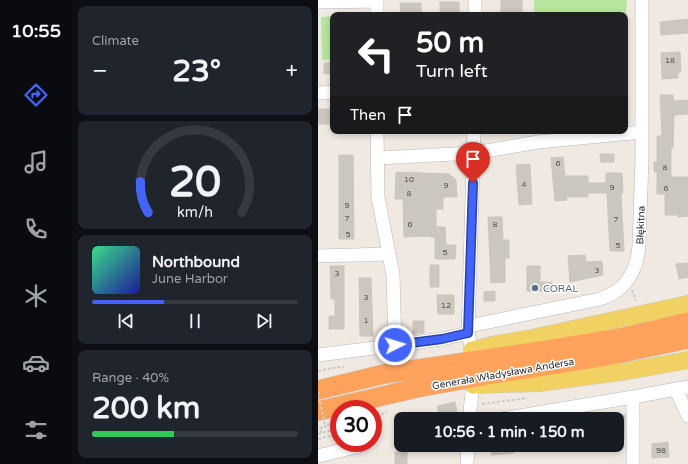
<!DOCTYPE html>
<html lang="en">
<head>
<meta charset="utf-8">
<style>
  :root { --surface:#171b24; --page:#20242c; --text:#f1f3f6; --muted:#9ea1a6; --line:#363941; --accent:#4264fb }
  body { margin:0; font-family:"Varela Round",sans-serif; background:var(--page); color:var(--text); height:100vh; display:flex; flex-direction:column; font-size:15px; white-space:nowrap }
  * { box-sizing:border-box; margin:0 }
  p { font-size:13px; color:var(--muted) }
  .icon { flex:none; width:22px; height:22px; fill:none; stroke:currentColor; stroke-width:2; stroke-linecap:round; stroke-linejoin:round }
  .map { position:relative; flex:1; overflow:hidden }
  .drawer { display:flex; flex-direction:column; gap:6px; padding:6px; background:#0d0f14; width:246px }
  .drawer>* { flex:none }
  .hud { position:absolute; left:12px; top:12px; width:298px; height:122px; border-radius:8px; box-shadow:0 2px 6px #0003; background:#202124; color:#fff; overflow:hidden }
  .speed { position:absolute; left:12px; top:400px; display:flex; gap:8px; font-size:20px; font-weight:700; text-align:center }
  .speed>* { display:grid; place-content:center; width:52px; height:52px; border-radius:50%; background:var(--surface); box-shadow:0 2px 6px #0003; line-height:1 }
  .speed .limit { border:6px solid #d22; background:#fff; color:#111 }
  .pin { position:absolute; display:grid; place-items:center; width:34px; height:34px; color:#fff; margin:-41px -17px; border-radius:50% 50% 50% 0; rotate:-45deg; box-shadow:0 0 4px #0007 }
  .pin .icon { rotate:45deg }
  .me { position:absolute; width:44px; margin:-22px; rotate:85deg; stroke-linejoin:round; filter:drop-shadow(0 0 3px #0008) }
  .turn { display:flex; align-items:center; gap:14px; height:84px; padding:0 20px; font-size:18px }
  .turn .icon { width:52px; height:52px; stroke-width:2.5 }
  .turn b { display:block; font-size:28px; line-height:34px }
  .then { display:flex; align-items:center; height:38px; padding:0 20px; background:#0003; gap:8px; font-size:15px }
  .big { font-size:30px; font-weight:700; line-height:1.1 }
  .drawer .card { flex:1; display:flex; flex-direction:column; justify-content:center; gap:6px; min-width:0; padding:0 14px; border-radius:8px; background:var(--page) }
  .drawer .dial { align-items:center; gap:0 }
  .dial svg { height:104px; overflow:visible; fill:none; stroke:var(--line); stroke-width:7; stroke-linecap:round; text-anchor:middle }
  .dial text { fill:var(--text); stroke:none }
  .song { display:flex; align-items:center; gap:12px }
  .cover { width:48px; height:48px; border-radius:6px; background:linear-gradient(135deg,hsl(150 70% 55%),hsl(240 70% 35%)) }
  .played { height:4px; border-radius:2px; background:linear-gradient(90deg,var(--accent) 35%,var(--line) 35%) }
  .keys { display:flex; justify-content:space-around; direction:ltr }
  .heat { display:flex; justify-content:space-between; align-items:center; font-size:22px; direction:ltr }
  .charge { height:6px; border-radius:3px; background:linear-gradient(90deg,#34c759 40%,var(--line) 0) }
  .trip { position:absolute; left:76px; top:412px; width:230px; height:40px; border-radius:8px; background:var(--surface); box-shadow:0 2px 6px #0003; font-weight:700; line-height:40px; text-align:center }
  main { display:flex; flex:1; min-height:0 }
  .menu { display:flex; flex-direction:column; width:72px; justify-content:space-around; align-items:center; background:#090b0e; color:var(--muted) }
  .menu .icon { width:28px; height:28px }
  .menu .active { color:var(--accent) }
  .menu b { font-size:18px; color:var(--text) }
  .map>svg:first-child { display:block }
  .green { fill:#b6e59e }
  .building { fill:#cbc7bf; stroke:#cbc5ba }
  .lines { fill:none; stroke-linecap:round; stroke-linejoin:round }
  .minor-casing { stroke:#b4b7c1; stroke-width:14 }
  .major-casing { stroke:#c9c9c9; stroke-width:18 }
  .highway-casing { stroke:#c9c9c9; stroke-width:20 }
  .path { stroke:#c9c9c9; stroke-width:2; stroke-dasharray:3 2; stroke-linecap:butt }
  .minor { stroke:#fff; stroke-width:13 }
  .major { stroke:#f2d163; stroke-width:17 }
  .highway { stroke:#ffa35c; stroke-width:19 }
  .path-bridge { stroke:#c9c9c9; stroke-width:2; stroke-dasharray:3 2; stroke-linecap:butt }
  .route-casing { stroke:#2b41a3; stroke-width:10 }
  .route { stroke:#4264fb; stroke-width:7 }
  .service-dot { fill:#5c6f8a; stroke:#fff; stroke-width:1.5 }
  .labels { text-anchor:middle; stroke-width:3; stroke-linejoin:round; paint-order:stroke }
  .number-label { font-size:8px; fill:#555452 }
  .street-label { font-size:10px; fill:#2e2e2e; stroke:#fff }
  .service-label { font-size:10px; fill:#4e5e75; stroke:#fff; text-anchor:start }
</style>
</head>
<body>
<main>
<nav class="menu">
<b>10:55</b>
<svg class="icon active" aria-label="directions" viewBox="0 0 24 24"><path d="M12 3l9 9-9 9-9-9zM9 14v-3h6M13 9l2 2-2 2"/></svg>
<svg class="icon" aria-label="music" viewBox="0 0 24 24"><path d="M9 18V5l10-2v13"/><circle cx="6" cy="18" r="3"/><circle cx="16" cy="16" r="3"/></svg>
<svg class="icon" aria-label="phone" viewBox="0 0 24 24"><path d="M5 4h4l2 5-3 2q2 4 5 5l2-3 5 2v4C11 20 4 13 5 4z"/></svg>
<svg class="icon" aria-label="climate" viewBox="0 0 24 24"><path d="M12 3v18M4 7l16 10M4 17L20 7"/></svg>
<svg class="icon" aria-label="car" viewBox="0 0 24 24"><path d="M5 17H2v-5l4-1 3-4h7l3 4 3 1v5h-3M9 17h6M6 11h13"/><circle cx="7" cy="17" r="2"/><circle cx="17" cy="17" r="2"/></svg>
<svg class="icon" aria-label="filters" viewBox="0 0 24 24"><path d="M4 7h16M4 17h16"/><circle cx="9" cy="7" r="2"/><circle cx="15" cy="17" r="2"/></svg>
</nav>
<section class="drawer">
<div class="card"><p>Climate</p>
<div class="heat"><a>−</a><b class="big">23°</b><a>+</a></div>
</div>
<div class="card dial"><svg viewBox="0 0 100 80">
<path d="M14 69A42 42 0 1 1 86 69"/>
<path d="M14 69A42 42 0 0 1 8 45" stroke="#4264fb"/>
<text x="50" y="56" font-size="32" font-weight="700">20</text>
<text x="50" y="72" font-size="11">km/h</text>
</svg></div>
<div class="card">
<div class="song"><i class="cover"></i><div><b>Northbound</b><p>June Harbor</p></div></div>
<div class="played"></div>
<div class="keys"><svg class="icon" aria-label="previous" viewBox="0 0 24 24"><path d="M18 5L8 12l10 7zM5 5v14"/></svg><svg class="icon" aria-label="pause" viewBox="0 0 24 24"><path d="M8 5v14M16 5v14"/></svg><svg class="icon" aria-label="next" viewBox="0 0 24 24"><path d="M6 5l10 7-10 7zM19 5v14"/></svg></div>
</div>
<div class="card"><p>Range · 40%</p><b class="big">200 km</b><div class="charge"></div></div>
</section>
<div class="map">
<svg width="370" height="464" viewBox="0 0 370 464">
  <rect width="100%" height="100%" fill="#efe9e1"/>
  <path class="green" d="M216,0H309L307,27V15H216Z
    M15,16V60H4L3,17Z"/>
  <path class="building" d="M183,0H204V15H183Z
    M122,2H141V15H122Z
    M82,3H103V15H83Z
    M370,19V33L343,35L342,22Z
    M362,52L363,72H360V78L344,79L343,53Z
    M6,63H15V73L6,74Z
    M342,95H355L356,101L370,100V114L356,115L355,148H353V177H370V216L360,217V215H347V194H339V172H336V162H339V136H344Z
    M0,109H15V124H0Z
    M282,154H296V162H283Z
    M21,155H35L36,239H21Z
    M245,157L247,176H270V183H288V173H304L305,193H303L306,251H292L289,193H270V197H248L249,200L237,201L233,158Z
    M212,164L214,204L201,205L198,165Z
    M78,172L131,174L138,180L139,197H125V209H118V227H127L128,245H138L137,259H117V237H112V236L86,237L85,199H77Z
    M170,217H184L185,240H191V258H187V282L173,283Z
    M267,255L268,262L284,261L285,275L252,282L250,256Z
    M370,263V277L361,279L358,264Z
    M112,265H121V287H112Z
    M12,266H26V329H11V316H17V299H13Z
    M209,266H222V282H234L235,291H209Z
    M41,278H53L55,336H42Z
    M177,291V301H166V292Z
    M119,295H136V314H120Z
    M95,321H106V333L95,334Z
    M137,402L139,412H137L138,418L122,419L119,406Z
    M299,415H307L306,441L299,440Z
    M350,442L351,457L334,458V444Z
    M173,445H196V453L174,455Z
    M77,452H89V464H77Z"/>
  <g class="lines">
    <defs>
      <path id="minor" d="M0,2L59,1
        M59,15V0
        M157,15V0
        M0,93L15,92
        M59,131L60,197L75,275L77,345
        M60,158L156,153L220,142L324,132
        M0,256L70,254
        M151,326L282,299C287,297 293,295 297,292C313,282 320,263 321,245L324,159V0
        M154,350L150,333L156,131
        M0,355L88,344L124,339L150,333
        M358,389L370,416
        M151,419L155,385
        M183,419L315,397L370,387
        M0,456L46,445
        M149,464L150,445
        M315,464V397"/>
      <path id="major" d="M154,350L179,344L214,338L370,304
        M155,385L220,383L309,371L370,360"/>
      <path id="highway" d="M0,390L66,374L235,349L306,337L370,322
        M0,411L99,388L176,374L289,356L370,339"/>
    </defs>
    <use href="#minor" class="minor-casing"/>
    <use href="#major" class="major-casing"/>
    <use href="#highway" class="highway-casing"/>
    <path class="path" d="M314,290L318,301
      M0,371L19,367H26
      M164,404L209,398
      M55,420L69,411
      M9,425L21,422
      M3,433L2,428L7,427V425
      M0,434L21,428
      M0,439L21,434"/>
    <use href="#minor" class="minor"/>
    <use href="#major" class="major"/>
    <use href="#highway" class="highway"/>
    <path class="path-bridge" d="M0,392L7,425"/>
  </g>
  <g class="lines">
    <defs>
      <path id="route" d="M77,345L124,339L150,333L155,183"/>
    </defs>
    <use href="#route" class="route-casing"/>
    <use href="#route" class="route"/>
  </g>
  <circle class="service-dot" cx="217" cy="288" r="4"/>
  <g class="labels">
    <g class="number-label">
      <text x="352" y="63">18</text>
      <text x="240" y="166">6</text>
      <text x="347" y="170">8</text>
      <text x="91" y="182">10</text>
      <text x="206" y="187">4</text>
      <text x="128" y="188">9</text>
      <text x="294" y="190">9</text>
      <text x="348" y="191">6</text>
      <text x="91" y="196">8</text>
      <text x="29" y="208">9</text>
      <text x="29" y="221">7</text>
      <text x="298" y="222">7</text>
      <text x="92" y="227">6</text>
      <text x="177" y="227">8</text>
      <text x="30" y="237">5</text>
      <text x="300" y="248">5</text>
      <text x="127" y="255">5</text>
      <text x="279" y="273">3</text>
      <text x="19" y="276">3</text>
      <text x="48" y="300">3</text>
      <text x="128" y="308">12</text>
      <text x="48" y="323">1</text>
      <text x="343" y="453">98</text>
    </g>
    <g class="street-label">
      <text transform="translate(322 225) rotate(-88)" y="4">Błękitna</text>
      <text transform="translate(185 373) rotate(-10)" y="4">Generała Władysława Andersa</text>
    </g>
    <g class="service-label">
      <text x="225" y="292">CORAL</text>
    </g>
  </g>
</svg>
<div class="speed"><div class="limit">30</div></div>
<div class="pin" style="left:155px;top:183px;background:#d93025"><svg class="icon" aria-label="arrive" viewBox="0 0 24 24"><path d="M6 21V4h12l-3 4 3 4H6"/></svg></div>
<svg class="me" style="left:77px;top:345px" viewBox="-20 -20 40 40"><circle r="17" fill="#4264fb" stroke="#fff" stroke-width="3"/><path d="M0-11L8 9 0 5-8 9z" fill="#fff"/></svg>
<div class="trip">10:56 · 1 min · 150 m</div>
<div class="hud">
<div class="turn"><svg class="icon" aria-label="left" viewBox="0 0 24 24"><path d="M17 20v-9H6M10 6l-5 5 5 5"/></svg><div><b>50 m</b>Turn left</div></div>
<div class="then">Then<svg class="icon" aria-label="arrive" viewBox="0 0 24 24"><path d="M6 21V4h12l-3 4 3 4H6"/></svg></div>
</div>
</div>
</main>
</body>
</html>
